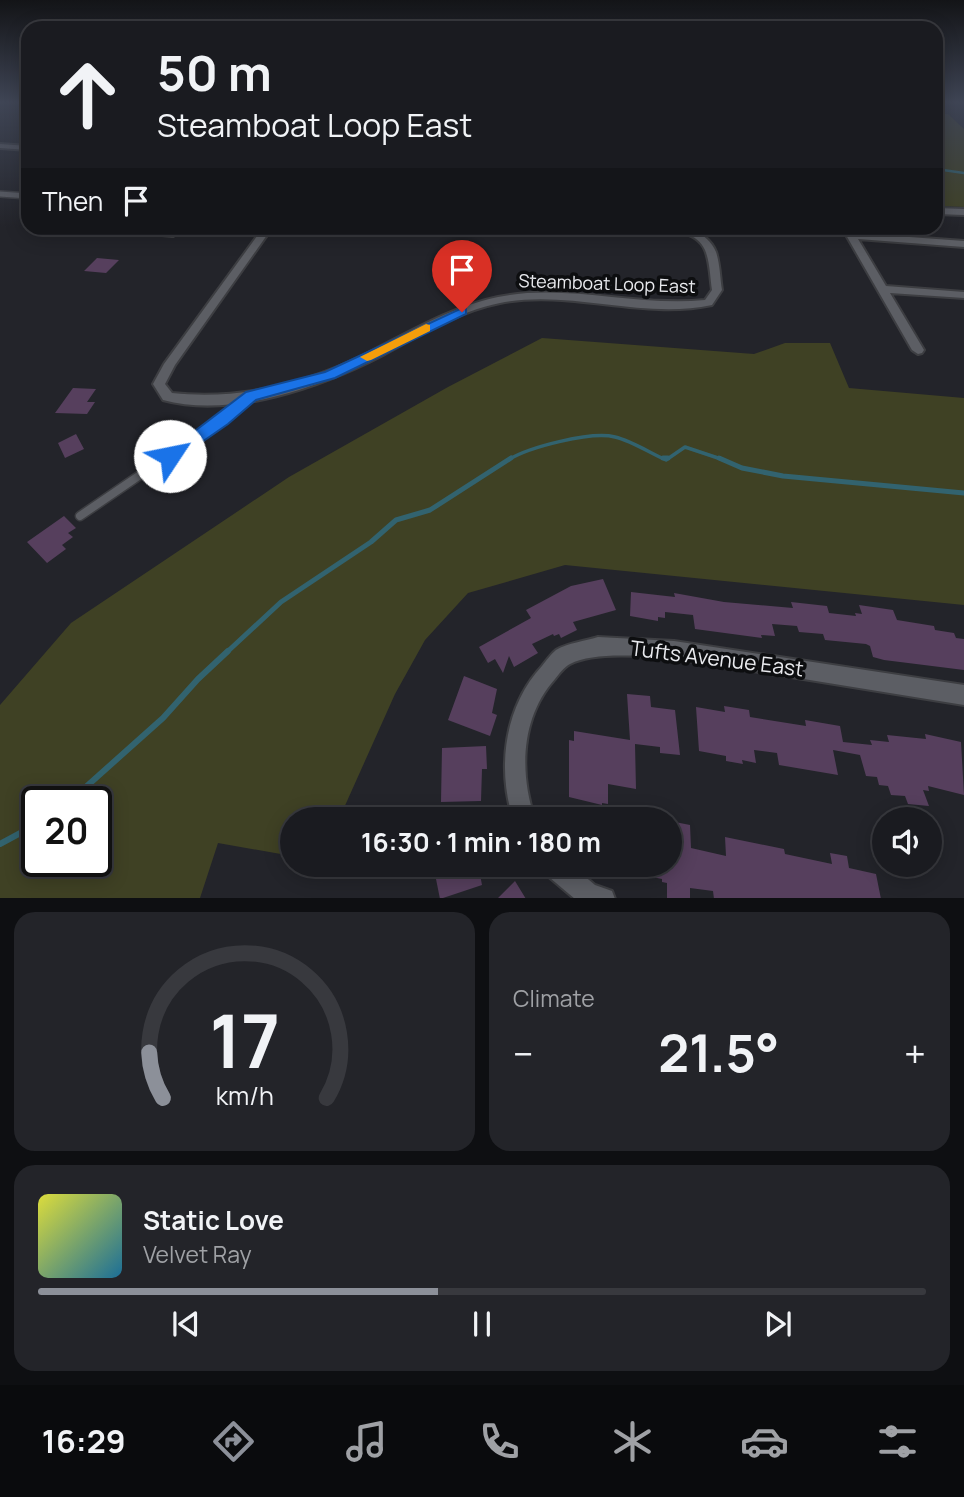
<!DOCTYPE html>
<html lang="en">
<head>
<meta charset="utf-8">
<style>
  :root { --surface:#1a1b20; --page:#232429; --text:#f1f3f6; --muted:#9fa1a5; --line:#38393e; --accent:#8c9099 }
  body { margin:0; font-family:Manrope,sans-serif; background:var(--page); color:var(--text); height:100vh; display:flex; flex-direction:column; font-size:26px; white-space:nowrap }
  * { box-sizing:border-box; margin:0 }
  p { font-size:23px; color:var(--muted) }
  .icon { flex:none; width:38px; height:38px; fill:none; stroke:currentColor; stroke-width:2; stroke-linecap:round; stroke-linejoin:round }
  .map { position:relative; height:898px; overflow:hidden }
  .drawer { display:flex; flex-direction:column; gap:14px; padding:14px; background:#0e0f12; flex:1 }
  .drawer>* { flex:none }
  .guide { position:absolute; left:21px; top:21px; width:922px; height:214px; border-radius:21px; box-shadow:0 4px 18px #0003,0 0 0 2px var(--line); background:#1a1b20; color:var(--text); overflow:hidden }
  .controls { position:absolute; left:872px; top:807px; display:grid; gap:14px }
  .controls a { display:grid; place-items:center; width:70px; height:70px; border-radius:50%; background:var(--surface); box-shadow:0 4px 18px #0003,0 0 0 2px var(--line); font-size:35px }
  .speed { position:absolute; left:21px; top:786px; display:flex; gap:14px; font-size:35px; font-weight:700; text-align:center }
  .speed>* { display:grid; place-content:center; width:91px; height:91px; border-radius:50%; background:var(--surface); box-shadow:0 4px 18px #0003,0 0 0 2px var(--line); line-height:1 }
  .speed .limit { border:4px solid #111; border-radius:10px; background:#fff; color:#111 }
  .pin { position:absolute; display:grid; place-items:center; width:60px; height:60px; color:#fff; margin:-72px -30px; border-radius:50% 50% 50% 0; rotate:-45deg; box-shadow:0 0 7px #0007 }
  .pin .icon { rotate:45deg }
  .me { position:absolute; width:77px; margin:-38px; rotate:56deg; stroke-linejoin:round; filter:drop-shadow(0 0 5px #0008) }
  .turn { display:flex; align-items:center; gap:24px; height:147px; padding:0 21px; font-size:32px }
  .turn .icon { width:91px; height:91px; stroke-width:2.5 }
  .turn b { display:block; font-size:49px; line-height:60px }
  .then { display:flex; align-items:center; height:66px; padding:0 21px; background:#0003; gap:14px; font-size:26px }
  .big { font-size:52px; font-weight:700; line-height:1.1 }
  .drawer .card { flex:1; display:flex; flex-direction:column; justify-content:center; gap:10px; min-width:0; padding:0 24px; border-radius:21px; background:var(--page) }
  .drawer .dial { align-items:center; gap:0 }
  .dial svg { height:182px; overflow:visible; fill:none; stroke:var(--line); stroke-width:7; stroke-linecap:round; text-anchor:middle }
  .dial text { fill:var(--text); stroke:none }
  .song { display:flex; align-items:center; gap:21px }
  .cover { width:84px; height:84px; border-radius:10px; background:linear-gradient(135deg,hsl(60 70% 55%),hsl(200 70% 35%)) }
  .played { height:7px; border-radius:4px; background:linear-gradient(90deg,var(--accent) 45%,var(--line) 45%) }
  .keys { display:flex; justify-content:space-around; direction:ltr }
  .heat { display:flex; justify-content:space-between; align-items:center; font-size:38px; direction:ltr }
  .drawer .tiles { flex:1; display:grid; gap:14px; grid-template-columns:1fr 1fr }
  .card:last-child { grid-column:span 2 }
  .trip { position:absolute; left:280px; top:807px; width:402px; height:70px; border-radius:35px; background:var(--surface); box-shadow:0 4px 18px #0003,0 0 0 2px var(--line); font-weight:700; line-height:70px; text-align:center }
  .dock { display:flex; height:112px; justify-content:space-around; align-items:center; background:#0a0b0d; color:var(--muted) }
  .dock .icon { width:49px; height:49px }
  .dock .selected { color:var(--accent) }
  .dock b { font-size:32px; color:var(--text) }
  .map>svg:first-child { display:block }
  .green { fill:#3f4124; fill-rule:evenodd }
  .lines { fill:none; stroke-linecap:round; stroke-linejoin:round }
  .stream-far3 { stroke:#32636f; stroke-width:2.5 }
  .stream-far2 { stroke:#32636f; stroke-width:3.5 }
  .stream-far1 { stroke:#32636f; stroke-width:5 }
  .stream { stroke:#32636f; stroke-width:6 }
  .building { fill:#563f5d }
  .service-far2-casing { stroke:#3d3e42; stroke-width:8 }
  .service-far1-casing { stroke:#3d3e42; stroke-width:10 }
  .service-casing { stroke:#3d3e42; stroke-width:11 }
  .minor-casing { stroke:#3d3e42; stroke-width:4 }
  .service-far2 { stroke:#5c5e64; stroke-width:5 }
  .service-far1 { stroke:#5c5e64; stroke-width:6 }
  .service { stroke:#5c5e64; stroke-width:8 }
  .minor { fill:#5c5e64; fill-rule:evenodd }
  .route { fill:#1a73e8; stroke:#114b97; stroke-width:2 }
  .slow { fill:#f59e0b }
  .labels { text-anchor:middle; stroke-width:7; stroke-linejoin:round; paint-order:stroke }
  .street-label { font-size:18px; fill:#e9eaee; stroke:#0d0e10 }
  .near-street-label { font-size:21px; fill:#e9eaee; stroke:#0d0e10 }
</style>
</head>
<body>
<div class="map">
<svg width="964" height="899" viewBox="0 0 964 899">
  <rect width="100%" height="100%" fill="#23242a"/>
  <path class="green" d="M936,114H948L964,129V207L936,206Z
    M542,338L754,354L785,343H830L849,388L964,398V605L565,565L468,593L425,640L395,694L339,819H292V856L218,843L200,898H0V705L71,623L289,477L448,387ZM37,802H96V861H37Z"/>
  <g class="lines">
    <path class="stream-far3" d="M936,169L964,173"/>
    <path class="stream-far2" d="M508,460C529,447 591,431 615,437C632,441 650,453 666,460L685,447L724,460"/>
    <path class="stream-far1" d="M663,458H668
      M719,458L742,468L783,476L964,493
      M226,653L281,602L371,542L396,520L430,510L511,458"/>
    <path class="stream" d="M69,802L163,718L198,679L228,651
      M0,844L37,824"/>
  </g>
  <path class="building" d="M97,258L119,260L106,273L84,271Z
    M73,388L96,389L87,402H95L87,414L55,413Z
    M76,434L84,449L65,458L58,443Z
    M64,516L76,528L68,533L73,537L62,545L66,549L47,563L27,542Z
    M603,579L616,610L573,622L577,630L561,638L559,634L554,636L553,634L532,644L538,653L514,667L509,656L503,673L495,659L488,663L479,647L531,618L526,610L571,586Z
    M631,592L675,597L674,593L724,602L793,608L791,602L827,606L829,613L856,616L855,613L862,614L859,605L893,610L897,620L934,626L935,630L954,633L956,638L964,639V670L884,660L873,657L870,646L866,644L825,640L823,634L799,632L797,626L772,624L775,636L761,635L762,638L695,629L693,615L665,612V618L658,617V621L630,616Z
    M464,676L497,689L492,713L497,715L490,736L448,720Z
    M627,694L650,696L651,707L675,710L680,755L660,753V747L635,744L636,789L608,784V804L602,803V805L569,797V740L574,741V731L630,740Z
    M724,706L749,710L750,717L806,726L805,720L840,726L843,742L872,745L870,740L889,742L887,735L926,739L925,734L961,742L964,795L928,786L929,791L923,790L929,806L908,804L905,796L891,795L888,786L879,785L877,777L866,776L860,755L833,750L838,775L779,765L777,753L754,750L756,763L742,760L743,764L726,761V756L699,751L696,707L725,712Z
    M486,746L487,769H482L481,801L441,802L442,748Z
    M670,821L690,825L691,848L726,856L725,837L784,849L785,854L832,864L830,853L847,856L849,868L876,874L881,899H714L713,891L690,888V899H667V883L662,882V879L619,870V864H670Z
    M433,864H478L482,885L440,899Z
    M515,881L526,899H497Z"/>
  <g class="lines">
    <defs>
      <path id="service-far2" d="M0,194L28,196
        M113,228L172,234"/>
      <path id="service-far1" d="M163,460L222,420L248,398"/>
      <path id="service" d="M80,516L165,458"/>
      <path id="minor" d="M0,144L28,146V150L0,148Z
        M936,208L964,209V215L936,214Z
        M263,228H272L175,365L165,384L172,393C238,400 302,385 362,356C406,334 450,307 498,297C566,283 636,307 705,300L712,290C710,277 710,262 705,250C694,225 654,231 632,231L628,228C656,228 703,219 716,252C720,264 720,278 722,290L712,305C642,320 570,289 500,303C459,311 420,335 383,355C323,386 232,419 163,400L153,384L164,364Z
        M842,228H851L855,233L964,241V247L858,239L886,286L964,292V298L890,293L924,350L922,353L918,354L912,350Z
        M598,637L674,641L964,685V705C904,695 845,686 785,676C735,669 613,642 570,664C564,667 559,674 555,679C521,717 519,772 535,819H513C497,768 504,707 542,666C546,661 551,654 556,650C568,643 585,641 598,637Z
        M540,864H570L595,885L612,891L615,899H575L543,872Z"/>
    </defs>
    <use href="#service-far2" class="service-far2-casing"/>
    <use href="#service-far1" class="service-far1-casing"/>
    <use href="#service" class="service-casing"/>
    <use href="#minor" class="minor-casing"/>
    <use href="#service-far2" class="service-far2"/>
    <use href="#service-far1" class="service-far1"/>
    <use href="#service" class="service"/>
    <use href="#minor" class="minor"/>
  </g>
  <linearGradient id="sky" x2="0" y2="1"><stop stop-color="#131417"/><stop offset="0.45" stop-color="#3f4555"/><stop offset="1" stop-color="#3f4555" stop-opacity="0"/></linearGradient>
  <rect width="964" height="227" fill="url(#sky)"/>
  <path class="route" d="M462,308L466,309V314L335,378L256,400L228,424L176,460L170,462L162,456L246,392L325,372Z"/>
  <path class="slow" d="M426,324L430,325V331L371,360L367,361L360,357Z"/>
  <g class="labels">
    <g class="street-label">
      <text transform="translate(607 284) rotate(2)" y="6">Steamboat Loop East</text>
    </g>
    <g class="near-street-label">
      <text transform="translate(717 659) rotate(7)" y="7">Tufts Avenue East</text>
    </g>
  </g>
</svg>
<div class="controls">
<a><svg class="icon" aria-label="sound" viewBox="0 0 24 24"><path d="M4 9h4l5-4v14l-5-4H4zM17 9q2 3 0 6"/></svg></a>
</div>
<div class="speed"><div class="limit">20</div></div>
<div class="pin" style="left:462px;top:312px;background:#d93025"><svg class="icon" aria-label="arrive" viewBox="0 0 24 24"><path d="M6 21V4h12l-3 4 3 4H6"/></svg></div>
<svg class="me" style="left:170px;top:456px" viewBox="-20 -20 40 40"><circle r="19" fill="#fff"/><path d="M0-13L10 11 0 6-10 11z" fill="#1a73e8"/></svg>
<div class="trip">16:30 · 1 min · 180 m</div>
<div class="guide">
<div class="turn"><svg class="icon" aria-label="ahead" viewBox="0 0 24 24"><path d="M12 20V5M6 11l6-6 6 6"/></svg><div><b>50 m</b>Steamboat Loop East</div></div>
<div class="then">Then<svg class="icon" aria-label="arrive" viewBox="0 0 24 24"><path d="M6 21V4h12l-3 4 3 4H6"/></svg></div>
</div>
</div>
<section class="drawer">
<div class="tiles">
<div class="card dial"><svg viewBox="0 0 100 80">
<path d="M14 69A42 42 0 1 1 86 69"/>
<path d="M14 69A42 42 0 0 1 8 49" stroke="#8c9099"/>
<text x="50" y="56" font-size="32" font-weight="700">17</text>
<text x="50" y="72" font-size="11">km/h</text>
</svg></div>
<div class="card"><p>Climate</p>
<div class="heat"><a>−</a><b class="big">21.5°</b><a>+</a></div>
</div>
<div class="card">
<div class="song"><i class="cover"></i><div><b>Static Love</b><p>Velvet Ray</p></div></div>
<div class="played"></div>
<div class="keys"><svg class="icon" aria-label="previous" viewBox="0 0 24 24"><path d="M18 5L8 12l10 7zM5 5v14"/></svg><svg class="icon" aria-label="pause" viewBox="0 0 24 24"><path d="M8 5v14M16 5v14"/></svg><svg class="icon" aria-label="next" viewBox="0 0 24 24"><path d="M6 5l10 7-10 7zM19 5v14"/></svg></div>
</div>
</div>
</section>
<nav class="dock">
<b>16:29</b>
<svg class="icon selected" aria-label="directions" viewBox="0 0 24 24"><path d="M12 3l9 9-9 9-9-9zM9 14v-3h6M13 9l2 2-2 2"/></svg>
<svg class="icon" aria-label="music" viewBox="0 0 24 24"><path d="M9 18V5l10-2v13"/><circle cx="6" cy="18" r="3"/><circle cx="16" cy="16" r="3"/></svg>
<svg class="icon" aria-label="phone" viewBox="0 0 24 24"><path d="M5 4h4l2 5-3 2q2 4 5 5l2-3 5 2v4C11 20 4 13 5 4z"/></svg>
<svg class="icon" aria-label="climate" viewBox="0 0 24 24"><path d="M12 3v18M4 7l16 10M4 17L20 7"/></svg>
<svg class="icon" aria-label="car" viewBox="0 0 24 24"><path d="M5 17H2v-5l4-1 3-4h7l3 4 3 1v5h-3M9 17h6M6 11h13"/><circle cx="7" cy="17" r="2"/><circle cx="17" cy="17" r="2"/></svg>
<svg class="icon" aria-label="filters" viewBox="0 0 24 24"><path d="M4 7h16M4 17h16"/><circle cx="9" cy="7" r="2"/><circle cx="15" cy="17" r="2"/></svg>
</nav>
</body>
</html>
